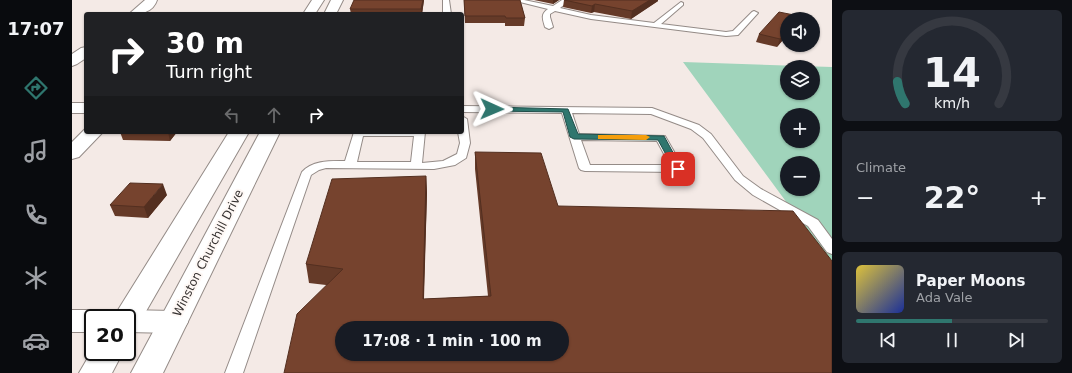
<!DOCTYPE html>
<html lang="en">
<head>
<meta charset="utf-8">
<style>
  :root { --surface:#171b24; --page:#242831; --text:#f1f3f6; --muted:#9ea1a6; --line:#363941; --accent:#2f766e }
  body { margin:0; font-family:"DejaVu Sans",sans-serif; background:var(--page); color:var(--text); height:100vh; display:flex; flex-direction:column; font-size:15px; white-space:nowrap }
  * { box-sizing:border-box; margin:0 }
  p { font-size:13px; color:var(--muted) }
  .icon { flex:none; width:22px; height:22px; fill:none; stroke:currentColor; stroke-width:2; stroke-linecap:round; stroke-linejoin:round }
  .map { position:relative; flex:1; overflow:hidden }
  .sheet { display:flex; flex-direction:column; gap:10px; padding:10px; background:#0d0f14; width:240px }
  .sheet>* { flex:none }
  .top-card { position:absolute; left:12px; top:12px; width:380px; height:122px; border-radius:4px; box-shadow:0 1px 3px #0004; background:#202124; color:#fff; overflow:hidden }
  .fabs { position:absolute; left:708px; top:12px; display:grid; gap:8px }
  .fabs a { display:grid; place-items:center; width:40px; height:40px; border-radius:50%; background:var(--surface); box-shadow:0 1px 3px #0004; font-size:20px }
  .speed { position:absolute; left:12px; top:309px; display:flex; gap:8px; font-size:20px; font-weight:700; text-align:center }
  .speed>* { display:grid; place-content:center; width:52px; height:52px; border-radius:50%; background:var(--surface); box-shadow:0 1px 3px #0004; line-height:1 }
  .speed .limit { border:2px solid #111; border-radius:6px; background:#fff; color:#111 }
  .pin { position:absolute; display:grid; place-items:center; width:34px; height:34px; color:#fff; margin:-17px; border-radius:8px; box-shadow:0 2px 6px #0006 }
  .me { position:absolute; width:44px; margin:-22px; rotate:91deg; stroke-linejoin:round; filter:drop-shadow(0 0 3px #0008) }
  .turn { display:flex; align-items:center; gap:14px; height:84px; padding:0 16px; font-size:18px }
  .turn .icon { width:52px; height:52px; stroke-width:2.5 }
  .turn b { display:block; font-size:28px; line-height:34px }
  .lanes { display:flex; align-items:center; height:38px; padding:0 16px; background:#0003; justify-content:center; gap:20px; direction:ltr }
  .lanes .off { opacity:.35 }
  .big { font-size:30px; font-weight:800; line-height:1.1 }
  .sheet .card { flex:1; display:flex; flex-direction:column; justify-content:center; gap:6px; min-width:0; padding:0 14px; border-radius:6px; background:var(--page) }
  .sheet .dial { align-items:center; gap:0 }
  .dial svg { height:104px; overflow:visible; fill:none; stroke:var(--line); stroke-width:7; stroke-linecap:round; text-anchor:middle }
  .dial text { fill:var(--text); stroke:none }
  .song { display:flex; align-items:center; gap:12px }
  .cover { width:48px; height:48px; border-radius:6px; background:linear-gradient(135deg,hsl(50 70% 55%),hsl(230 70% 35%)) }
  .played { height:4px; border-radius:2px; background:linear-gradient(90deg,var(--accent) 50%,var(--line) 50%) }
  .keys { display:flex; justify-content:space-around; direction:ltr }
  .heat { display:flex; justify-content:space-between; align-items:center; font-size:22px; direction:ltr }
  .trip { position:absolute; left:263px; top:321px; width:234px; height:40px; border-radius:20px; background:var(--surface); box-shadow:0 1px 3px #0004; font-weight:800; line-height:40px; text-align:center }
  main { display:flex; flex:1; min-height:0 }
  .dock { display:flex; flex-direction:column; width:72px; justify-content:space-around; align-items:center; background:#090b0e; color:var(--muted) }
  .dock .icon { width:28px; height:28px }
  .dock .current { color:var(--accent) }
  .dock b { font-size:18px; color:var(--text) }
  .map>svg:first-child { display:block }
  .green { fill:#a0d4bb; fill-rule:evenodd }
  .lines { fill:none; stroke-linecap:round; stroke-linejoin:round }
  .lane-casing { stroke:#948b87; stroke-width:2 }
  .street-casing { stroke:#948b87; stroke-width:2 }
  .highway-casing { stroke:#948b87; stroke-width:2 }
  .lane { fill:#fff; fill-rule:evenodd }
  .street { fill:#fff; fill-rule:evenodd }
  .highway { fill:#fff; fill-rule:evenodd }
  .wall { fill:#653a28 }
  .shaded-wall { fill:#532f20 }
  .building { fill:#76432e; stroke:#532f20; fill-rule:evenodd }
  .route { fill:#2f766e; stroke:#1f4d48 }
  .slow { fill:#f59e0b }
  .labels { text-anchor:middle; stroke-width:4; stroke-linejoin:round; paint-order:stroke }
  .street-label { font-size:12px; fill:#363231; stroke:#fef8f5 }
</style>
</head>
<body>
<main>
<nav class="dock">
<b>17:07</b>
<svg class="icon current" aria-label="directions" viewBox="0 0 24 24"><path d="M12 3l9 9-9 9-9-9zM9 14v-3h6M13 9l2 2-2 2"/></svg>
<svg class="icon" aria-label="music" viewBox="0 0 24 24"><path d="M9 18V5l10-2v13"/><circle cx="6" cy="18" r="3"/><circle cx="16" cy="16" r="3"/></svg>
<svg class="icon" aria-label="phone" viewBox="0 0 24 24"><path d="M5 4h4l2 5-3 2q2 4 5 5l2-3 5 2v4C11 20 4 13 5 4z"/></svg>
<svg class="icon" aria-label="climate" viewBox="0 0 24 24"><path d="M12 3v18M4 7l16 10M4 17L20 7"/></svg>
<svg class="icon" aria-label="car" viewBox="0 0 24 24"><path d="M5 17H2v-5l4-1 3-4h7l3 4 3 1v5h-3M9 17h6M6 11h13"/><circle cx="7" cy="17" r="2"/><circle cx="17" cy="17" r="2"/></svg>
</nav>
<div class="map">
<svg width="760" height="373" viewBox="0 0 760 373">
  <rect width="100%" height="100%" fill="#f4eae6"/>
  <path class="green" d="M611,62L760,67V264ZM715,67H741V93H715ZM715,115H741V141H715ZM715,163H741V189H715Z"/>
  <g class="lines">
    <defs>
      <path id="lane" d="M371,0H377L379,14H371Z
        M440,0H452L481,6L490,0H498L488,8L519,15L582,23L609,2L611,3V5L589,24L654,32L661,31L680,12L682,11L686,13L666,35L654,36L519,19L483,11L478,14V17L481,27L477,29L473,27C471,20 468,14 476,9Z
        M390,106L580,108L627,125L639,134L671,176L689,189L746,220L760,239V254L755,252L736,226L681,195L663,180L631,138L619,129L579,114L500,113L507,134L593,136L612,169L610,171L606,172L513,171L509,170L507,168L490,113L390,112ZM509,140L585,141L598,165H518Z
        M390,116L395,119L398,143L394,158L383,165L362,169L254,168L247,170L239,175L171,373H153L230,172C241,160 258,161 273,161L282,132H353L350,163L371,161L385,154L388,143L386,132H390ZM291,136H342L339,162H285Z"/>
      <path id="street" d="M73,0H85C81,13 68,14 57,14Z
        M14,47V58L5,64L0,66V54L9,48Z
        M0,103H14V113H0Z
        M14,128V132H31L7,157L0,159V142Z
        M0,310H21L31,313L34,318H21V332H0Z
        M55,310L101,311L111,314L116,322L111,330L101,333L55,332V318H42L45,313Z"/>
      <path id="highway" d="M240,0H252L243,14H231Z
        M259,0H271L264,14H252Z
        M157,132H177L65,327L55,330V318H41Z
        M188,132H208L91,373H59Z
        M21,349V352H51L40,373H7Z"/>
    </defs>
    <use href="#lane" class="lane-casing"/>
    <use href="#street" class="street-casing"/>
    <use href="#highway" class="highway-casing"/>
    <use href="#lane" class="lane"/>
    <use href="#street" class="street"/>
    <use href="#highway" class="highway"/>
  </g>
  <path class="wall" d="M352,0L350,14H279L278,9Z
    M392,0H448L453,18L452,26H433V23H393Z
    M462,0H487L481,4Z
    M492,0H586V1L559,19L522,12L519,13L491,7Z
    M715,19V35L705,47L684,42L687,34Z
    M48,132H105L98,141L51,140Z
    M403,152L486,206L760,373L254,285L237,283L234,264L354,176L355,193L352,299L416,296L403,169Z
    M95,195L76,218L43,216L38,205Z"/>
  <path class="shaded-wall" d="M351,0H352L350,14H349V9Z
    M481,0H487L481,4Z
    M578,0H586V1L559,19L560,11Z
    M523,4L522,12L519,13L520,6Z
    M715,31V35L705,47L708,39Z
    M96,132H105L98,141Z
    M354,176L355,193L351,318V299Z
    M91,184L95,195L76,218L72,207Z"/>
  <path class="building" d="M282,0H351L349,9H278Z
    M392,0H448L453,18H434L433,16H393Z
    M492,0H578L560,11L523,4L520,6Z
    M707,12L727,16L725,19H715V31L708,39L687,34Z
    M403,152L469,153L486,206L721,211L760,261V373H212L225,314L271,269L234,264L260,179L354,176L351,299L419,296ZM270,328H490V354H270Z
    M58,183L91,184L72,207L38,205Z"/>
  <path class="route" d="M420,107L496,109L506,134L592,136L610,169L606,172L603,171L586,140L502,139L498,137L491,112L417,111L416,109Z"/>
  <path class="slow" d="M526,135H574L578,137L574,140L529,139H526Z"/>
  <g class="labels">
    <g class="street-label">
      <text transform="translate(136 253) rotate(-63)" y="4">Winston Churchill Drive</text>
    </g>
  </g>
</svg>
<div class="fabs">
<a><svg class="icon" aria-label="sound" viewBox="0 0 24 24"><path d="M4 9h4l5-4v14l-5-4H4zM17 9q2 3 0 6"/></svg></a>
<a><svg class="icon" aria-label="layers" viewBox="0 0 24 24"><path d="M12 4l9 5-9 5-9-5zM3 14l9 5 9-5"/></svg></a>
<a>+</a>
<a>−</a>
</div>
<div class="speed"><div class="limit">20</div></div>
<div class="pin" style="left:606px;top:169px;background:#d93025"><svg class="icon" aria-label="arrive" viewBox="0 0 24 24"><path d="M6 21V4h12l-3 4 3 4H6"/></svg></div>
<svg class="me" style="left:420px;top:109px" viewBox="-20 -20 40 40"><path d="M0-17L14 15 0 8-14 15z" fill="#2f766e" stroke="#fff" stroke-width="4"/></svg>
<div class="trip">17:08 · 1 min · 100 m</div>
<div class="top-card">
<div class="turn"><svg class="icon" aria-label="right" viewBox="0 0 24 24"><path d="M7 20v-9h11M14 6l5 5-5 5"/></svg><div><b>30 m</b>Turn right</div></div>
<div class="lanes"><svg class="icon off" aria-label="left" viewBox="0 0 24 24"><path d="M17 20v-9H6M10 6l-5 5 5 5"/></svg><svg class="icon off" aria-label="ahead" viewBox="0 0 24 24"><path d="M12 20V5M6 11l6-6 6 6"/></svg><svg class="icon" aria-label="right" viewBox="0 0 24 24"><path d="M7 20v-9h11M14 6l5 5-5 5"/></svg></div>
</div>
</div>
<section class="sheet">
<div class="card dial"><svg viewBox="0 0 100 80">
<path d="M14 69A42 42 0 1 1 86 69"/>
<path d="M14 69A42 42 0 0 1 8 52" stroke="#2f766e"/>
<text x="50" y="56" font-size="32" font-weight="700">14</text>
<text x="50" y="72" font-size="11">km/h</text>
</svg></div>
<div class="card"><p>Climate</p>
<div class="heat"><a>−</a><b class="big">22°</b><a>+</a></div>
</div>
<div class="card">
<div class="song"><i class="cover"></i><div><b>Paper Moons</b><p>Ada Vale</p></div></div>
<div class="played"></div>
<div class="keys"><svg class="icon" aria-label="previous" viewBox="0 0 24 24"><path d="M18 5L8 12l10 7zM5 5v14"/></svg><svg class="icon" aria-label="pause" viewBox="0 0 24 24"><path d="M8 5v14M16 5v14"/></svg><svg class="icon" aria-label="next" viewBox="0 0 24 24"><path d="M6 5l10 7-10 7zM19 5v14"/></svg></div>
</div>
</section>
</main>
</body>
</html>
